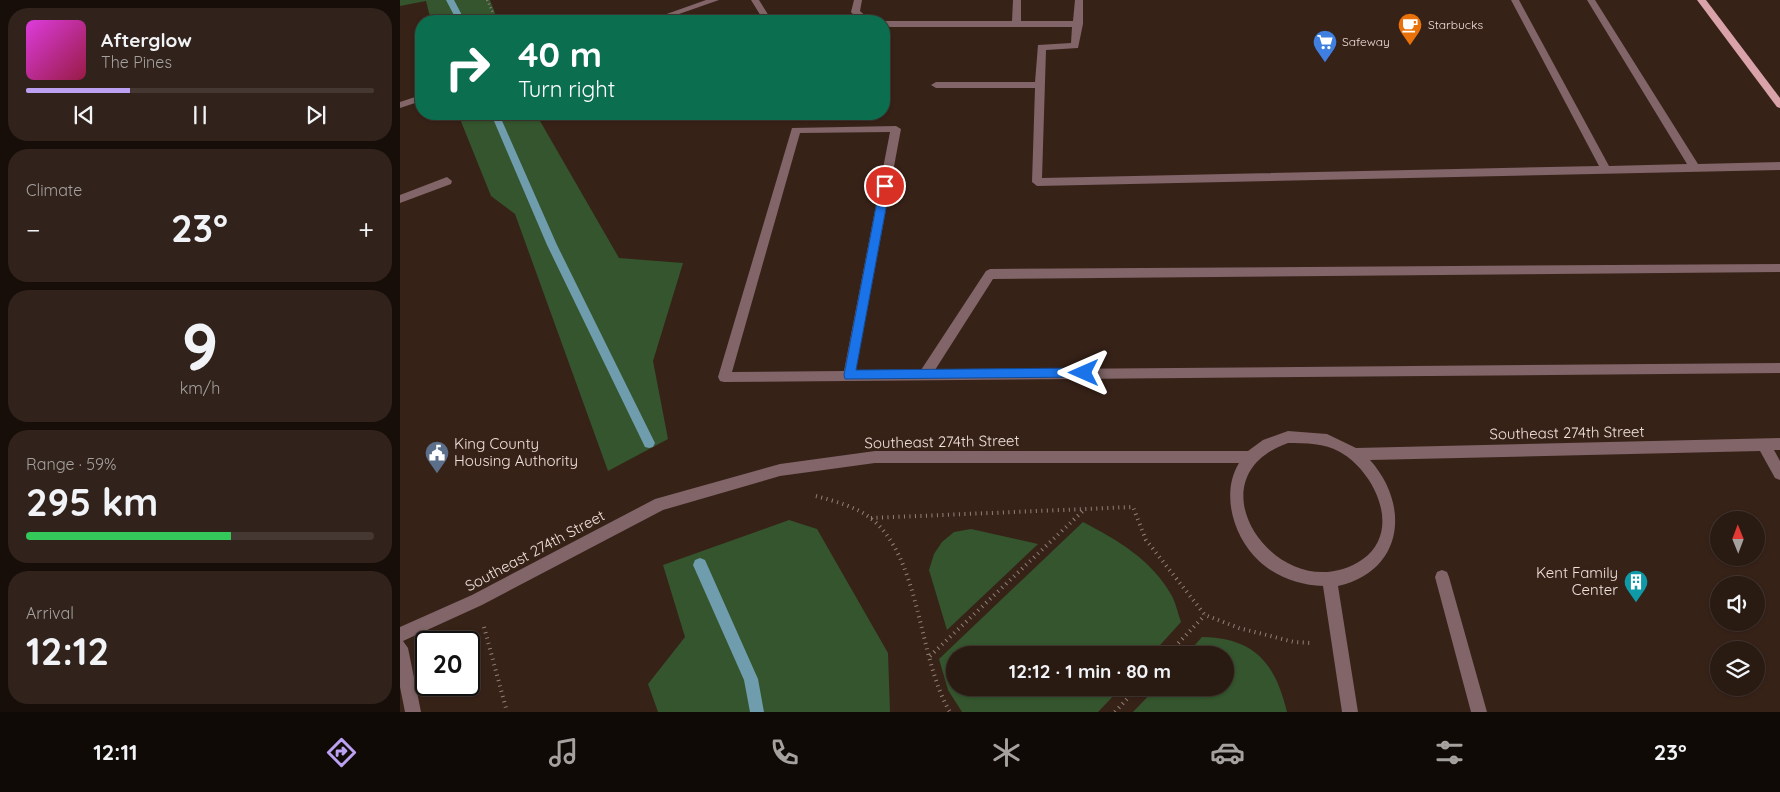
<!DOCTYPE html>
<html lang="en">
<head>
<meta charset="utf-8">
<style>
  :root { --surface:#291a12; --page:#31231b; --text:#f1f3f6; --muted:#a5a19f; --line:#453832; --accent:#bca0f2 }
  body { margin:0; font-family:Quicksand,sans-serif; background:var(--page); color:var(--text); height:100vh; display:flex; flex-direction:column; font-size:19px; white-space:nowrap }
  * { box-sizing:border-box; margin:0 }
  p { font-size:16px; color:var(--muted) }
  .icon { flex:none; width:28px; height:28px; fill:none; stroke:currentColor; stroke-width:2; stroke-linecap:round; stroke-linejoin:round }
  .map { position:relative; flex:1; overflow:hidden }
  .sheet { display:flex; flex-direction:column; gap:8px; padding:8px; background:#170e0a; width:400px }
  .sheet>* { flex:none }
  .banner { position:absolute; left:15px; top:15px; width:475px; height:105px; border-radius:20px; box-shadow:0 1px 4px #0004,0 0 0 1px var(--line); background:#0b6e4f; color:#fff; overflow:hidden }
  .needle { width:32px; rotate:359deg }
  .buttons { position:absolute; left:1310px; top:511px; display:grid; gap:10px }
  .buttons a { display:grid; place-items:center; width:55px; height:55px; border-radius:50%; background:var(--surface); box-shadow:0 1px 4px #0004,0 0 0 1px var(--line); font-size:25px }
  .speed { position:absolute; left:15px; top:631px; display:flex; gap:10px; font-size:25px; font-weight:700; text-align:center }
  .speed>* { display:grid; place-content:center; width:65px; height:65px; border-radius:50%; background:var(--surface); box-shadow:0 1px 4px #0004,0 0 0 1px var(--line); line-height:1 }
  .speed .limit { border:2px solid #111; border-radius:8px; background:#fff; color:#111 }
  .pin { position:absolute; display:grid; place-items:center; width:42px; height:42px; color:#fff; margin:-21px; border:2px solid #fff; border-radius:50%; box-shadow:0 1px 5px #0007 }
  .me { position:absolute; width:55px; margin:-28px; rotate:270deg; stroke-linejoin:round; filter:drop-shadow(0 0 4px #0008) }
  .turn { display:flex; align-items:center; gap:18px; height:105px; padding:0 20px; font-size:22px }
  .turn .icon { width:65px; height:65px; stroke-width:2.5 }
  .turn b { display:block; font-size:35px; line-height:42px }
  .big { font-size:38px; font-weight:800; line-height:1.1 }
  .sheet .card { flex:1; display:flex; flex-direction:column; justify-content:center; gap:8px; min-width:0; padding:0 18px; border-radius:20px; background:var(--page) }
  .sheet .dial { align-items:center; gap:0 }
  .dial b { font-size:65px; line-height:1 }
  .song { display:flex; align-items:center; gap:15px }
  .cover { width:60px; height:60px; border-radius:8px; background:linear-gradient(135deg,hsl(300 70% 55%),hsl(340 70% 35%)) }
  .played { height:5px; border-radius:2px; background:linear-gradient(90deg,var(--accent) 30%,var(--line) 30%) }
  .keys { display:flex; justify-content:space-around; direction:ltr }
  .heat { display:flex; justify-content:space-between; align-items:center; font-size:28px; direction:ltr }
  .charge { height:8px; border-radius:4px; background:linear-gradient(90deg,#34c759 59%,var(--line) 0) }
  .trip { position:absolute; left:546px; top:646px; width:288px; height:50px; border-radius:25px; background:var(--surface); box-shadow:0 1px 4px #0004,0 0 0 1px var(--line); font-weight:800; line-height:50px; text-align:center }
  .tab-bar { display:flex; height:80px; justify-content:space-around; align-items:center; background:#100a07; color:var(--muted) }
  .tab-bar .icon { width:35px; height:35px }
  .tab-bar .on { color:var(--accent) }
  .tab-bar b { font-size:22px; color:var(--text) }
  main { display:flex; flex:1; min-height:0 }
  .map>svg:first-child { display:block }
  .green { fill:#34552d }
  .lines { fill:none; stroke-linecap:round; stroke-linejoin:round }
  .stream { fill:#709dad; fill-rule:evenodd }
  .path-far1 { stroke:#938179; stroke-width:2.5; stroke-dasharray:1 3; stroke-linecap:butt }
  .path { stroke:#938179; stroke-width:4; stroke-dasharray:1 4.5; stroke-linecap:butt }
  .minor { fill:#816568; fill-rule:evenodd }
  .major { fill:#daa2a9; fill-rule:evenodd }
  .route { fill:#1a73e8; stroke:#114b97 }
  .labels { text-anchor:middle; stroke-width:5; stroke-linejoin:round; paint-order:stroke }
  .far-poi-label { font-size:12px; fill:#f0e1db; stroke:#372218; text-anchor:start }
  .street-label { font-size:15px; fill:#f0e1db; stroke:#372218 }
  .poi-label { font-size:15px; fill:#f0e1db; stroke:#372218; text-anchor:start }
</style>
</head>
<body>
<main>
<section class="sheet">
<div class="card">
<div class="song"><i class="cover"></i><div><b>Afterglow</b><p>The Pines</p></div></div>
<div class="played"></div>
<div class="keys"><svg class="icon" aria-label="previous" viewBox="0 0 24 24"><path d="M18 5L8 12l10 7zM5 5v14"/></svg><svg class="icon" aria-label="pause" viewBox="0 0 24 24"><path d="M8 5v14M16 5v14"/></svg><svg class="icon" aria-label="next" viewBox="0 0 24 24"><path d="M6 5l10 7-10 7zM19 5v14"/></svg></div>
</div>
<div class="card"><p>Climate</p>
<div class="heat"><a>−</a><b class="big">23°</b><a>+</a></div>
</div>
<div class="card dial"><b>9</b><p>km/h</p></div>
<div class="card"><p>Range · 59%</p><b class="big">295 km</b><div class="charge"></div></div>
<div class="card"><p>Arrival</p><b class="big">12:12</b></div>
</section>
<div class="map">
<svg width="1380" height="712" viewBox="0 0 1380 712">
  <rect width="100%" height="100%" fill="#372218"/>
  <path class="green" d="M0,0H90L98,21H31L26,1L0,6Z
    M58,114H136L219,258L283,263L253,361L268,439L208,471L115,214L91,196Z
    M389,520L417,529L488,653L490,712H258L248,684L285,637L263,565Z
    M683,522C719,541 752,560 772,596C776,604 778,614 781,622L751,655H555V688H721L698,712H562L548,690L539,659Z
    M571,529L638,544L547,630L529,570L534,554L542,542L554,532Z
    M802,637C855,638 875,663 887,712H733L756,688H825V655H786Z"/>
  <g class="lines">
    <path class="stream" d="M46,0H54L65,21H57Z
      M91,114H99L157,245L253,439L255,443L253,447L249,448L245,447L147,245Z
      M300,558L305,560L358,679L364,712H350L344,680L293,565L295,560Z"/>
    <path class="path-far1" d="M87,0L95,17L125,21"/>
    <path class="path" d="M416,496C434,501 454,506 469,517C521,555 518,659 550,712
      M471,518L733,507L746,540L805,615L839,628L894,642L911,643
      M84,627L107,712
      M767,655L805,615
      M530,656L685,509
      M715,712L737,688"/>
    <path class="minor" d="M306,0H319L259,21H247Z
      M351,0H359L372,21H364Z
      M454,0H462L460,11L471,21C462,21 457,19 451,12Z
      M613,0H621V21H673L675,0H683V24L678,48L646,50L642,178L1199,166L1111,0H1119L1209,166L1287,164L1187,0H1195L1298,164L1380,162V170L637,186L632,182L635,88H536L531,85L536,82H635L638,45L671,43L672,27H484V21H612Z
      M21,95V101L0,108V102Z
      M277,114H293L292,116L277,118Z
      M496,126L501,129L456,370H521L586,271L590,269L1380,264V272L593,279L535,370L1380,363V373L324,382L320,381L318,377L392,128ZM490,132L444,371L332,372L400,133Z
      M47,177L52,181L51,184L0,203V195Z
      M888,431L927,434L956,448L1380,438V450H1374L1380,461V480L1375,478L1360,451L970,460C1011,506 1003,571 938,586L958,712H942L923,586C900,585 876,577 859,561C834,538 820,494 839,463H475L380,476L263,510L82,605L3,641L8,648L21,712H5L0,687V627L72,595L255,499L380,464L475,451H848L863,440ZM888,443C906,443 924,443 940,452C974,471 1003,530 963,559C884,614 784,480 888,443Z
      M1042,570L1047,572L1049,577L1087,712H1071L1035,577L1037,572Z"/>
    <path class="major" d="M1297,0H1306L1380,98V108L1377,107Z"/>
  </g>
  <path class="route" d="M485,182L490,186L456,370L684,368L688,370L690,373L688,377L445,379L444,375L480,186Z"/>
  <defs>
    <symbol id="cafe-pin" viewBox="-11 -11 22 30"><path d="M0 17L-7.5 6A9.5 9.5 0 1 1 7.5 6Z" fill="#e8710a" stroke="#372218"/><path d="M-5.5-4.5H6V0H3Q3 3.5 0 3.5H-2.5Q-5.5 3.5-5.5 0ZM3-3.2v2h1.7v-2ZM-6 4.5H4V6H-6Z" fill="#fff"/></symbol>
    <symbol id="supermarket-pin" viewBox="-11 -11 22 30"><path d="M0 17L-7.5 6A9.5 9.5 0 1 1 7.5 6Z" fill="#3f7fe0" stroke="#372218"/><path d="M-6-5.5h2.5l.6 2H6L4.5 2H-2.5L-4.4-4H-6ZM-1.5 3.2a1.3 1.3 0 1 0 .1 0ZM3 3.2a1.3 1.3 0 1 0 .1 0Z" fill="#fff"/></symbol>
    <symbol id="civic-pin" viewBox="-11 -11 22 30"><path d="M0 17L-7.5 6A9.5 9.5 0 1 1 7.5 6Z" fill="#5c6f8a" stroke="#372218"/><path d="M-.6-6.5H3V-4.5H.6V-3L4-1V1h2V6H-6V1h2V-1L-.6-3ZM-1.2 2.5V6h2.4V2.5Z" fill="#fff"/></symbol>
    <symbol id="building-pin" viewBox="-11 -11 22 30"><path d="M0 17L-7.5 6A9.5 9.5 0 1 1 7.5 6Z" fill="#0f9aa8" stroke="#372218"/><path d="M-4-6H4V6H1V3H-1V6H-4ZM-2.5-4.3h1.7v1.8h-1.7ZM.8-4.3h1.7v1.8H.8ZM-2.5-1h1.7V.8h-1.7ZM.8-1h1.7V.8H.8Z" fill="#fff"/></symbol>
  </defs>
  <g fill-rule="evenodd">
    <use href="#cafe-pin" x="996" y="11" width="28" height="38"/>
    <use href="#supermarket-pin" x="911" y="28" width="28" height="38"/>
    <use href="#civic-pin" x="23" y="439" width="28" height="38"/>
    <use href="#building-pin" x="1222" y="568" width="28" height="38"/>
  </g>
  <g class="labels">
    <g class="far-poi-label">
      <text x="1028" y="29">Starbucks</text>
      <text x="942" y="46">Safeway</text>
    </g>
    <g class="street-label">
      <text transform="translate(1167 433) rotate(-1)" y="5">Southeast 274th Street</text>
      <text transform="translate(542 442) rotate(-1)" y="5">Southeast 274th Street</text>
      <text transform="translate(135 551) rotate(-28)" y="5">Southeast 274th Street</text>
    </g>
    <g class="poi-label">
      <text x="54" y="449">King County<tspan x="54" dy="17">Housing Authority</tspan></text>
      <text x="1218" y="578" text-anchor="end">Kent Family<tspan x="1218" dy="17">Center</tspan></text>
    </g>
  </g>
</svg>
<div class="buttons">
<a><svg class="needle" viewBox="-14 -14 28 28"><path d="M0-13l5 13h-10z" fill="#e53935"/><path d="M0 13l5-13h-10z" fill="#a5a19f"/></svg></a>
<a><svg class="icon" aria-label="sound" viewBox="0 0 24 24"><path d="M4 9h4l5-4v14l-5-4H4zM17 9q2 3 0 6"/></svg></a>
<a><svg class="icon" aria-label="layers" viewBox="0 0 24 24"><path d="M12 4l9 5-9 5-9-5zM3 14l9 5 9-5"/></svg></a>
</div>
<div class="speed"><div class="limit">20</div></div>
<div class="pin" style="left:485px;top:186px;background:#d93025"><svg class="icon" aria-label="arrive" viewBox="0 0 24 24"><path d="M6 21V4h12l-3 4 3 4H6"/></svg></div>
<svg class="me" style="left:684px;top:373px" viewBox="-20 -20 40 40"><path d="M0-17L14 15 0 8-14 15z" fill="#1a73e8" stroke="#fff" stroke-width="4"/></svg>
<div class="trip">12:12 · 1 min · 80 m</div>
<div class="banner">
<div class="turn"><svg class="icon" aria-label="right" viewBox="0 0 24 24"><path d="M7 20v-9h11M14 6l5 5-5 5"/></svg><div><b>40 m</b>Turn right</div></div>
</div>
</div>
</main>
<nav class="tab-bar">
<b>12:11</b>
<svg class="icon on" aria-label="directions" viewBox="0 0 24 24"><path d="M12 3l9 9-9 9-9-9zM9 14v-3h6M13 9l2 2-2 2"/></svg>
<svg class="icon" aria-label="music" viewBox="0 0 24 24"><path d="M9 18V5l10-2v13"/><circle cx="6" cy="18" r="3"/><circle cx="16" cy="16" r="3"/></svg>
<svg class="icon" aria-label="phone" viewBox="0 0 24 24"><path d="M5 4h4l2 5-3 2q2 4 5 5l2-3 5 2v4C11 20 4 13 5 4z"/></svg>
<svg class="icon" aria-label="climate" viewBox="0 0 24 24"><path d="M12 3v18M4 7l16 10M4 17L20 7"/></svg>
<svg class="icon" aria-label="car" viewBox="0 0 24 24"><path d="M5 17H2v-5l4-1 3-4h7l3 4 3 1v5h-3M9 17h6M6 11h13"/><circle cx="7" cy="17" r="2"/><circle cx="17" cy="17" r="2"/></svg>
<svg class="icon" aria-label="filters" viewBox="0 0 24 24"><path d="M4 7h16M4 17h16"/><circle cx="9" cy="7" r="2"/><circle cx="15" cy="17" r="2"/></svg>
<b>23°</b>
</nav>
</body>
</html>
